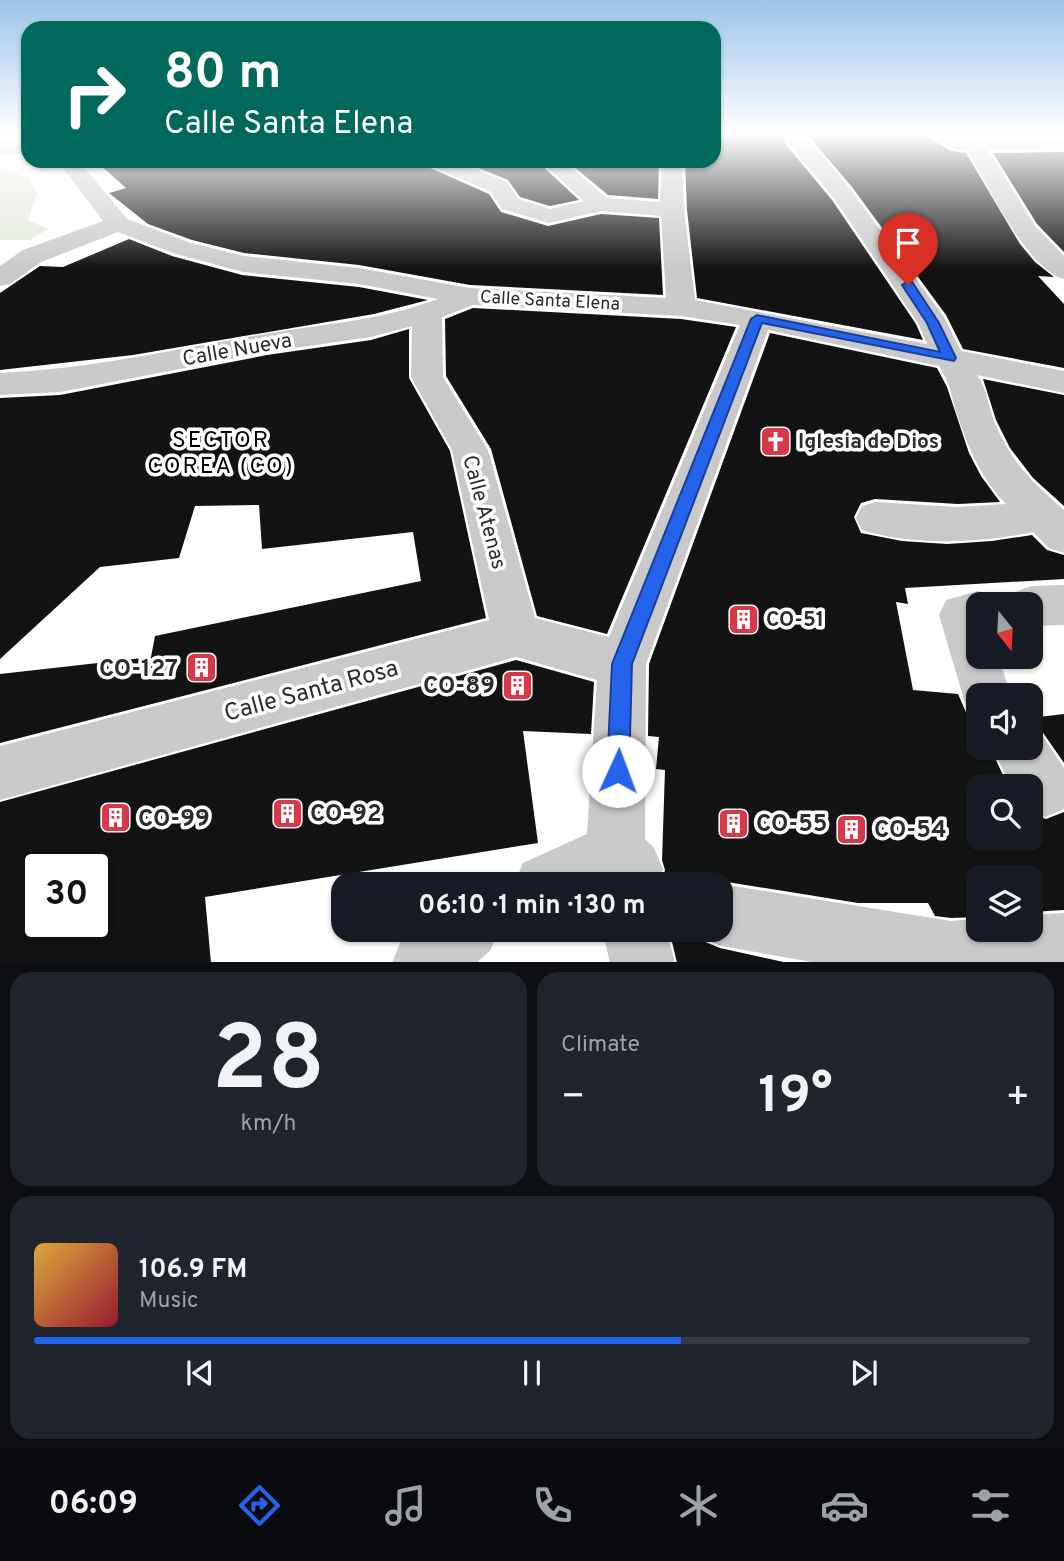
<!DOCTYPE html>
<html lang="en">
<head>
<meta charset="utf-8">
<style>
  :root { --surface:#171b24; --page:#20242c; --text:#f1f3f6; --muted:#9ea1a6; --line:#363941; --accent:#2563eb }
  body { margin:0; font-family:Overpass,sans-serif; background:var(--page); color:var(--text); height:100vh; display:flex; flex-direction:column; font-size:26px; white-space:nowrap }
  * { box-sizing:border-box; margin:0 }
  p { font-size:23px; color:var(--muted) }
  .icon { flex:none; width:38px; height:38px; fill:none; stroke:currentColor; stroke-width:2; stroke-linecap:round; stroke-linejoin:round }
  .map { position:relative; height:962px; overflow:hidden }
  .details { display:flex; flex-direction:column; gap:10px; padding:10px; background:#0d0f14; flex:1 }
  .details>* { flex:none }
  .top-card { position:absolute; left:21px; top:21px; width:700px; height:147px; border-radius:21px; box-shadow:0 2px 5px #0004; background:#00695c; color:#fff; overflow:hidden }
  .needle { width:46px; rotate:162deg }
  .fabs { position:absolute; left:966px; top:592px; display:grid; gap:14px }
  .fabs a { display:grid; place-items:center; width:77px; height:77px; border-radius:14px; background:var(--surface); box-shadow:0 2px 5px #0004; font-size:35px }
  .speed { position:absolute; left:21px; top:850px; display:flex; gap:14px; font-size:35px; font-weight:700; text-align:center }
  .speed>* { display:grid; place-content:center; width:91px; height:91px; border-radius:50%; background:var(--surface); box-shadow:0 2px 5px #0004; line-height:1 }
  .speed .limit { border:4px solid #111; border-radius:10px; background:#fff; color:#111 }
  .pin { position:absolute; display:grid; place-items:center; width:60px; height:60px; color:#fff; margin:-72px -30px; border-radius:50% 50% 50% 0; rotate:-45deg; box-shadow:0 0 7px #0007 }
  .pin .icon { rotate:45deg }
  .me { position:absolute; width:77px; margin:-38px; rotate:2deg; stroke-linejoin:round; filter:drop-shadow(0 0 5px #0008) }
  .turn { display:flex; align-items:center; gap:24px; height:147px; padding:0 28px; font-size:32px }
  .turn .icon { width:91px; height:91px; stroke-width:2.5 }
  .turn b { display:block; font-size:49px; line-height:60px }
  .big { font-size:52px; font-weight:700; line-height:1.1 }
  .details .card { flex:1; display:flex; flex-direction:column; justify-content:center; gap:10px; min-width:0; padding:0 24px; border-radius:21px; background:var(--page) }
  .details .dial { align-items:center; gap:0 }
  .dial b { font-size:91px; line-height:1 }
  .song { display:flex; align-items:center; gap:21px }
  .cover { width:84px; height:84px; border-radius:10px; background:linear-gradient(135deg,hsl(40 70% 55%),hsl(350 70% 35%)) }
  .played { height:7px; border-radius:4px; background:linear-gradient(90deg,var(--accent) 65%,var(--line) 65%) }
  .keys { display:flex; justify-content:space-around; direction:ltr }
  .heat { display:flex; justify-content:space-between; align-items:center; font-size:38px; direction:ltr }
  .details .tiles { flex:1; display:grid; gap:10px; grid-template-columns:1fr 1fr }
  .card:last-child { grid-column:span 2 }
  .trip { position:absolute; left:331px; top:872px; width:402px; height:70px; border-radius:21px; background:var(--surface); box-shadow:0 2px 5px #0004; font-weight:700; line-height:70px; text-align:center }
  .tabs { display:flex; height:112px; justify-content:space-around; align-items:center; background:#090b0e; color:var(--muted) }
  .tabs .icon { width:49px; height:49px }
  .tabs .on { color:var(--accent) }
  .tabs b { font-size:32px; color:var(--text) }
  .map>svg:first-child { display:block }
  .green { fill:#e2e9da }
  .building { fill:#131313; fill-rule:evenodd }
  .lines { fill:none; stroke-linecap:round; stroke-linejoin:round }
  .minor { fill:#c9c9c9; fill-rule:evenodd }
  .route { fill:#2563eb; stroke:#184099; stroke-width:2 }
  .labels { text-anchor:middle; stroke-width:7; stroke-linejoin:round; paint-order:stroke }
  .far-street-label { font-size:18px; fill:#2c2c2c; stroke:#fff }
  .street-label { font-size:21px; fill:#2c2c2c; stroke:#fff }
  .poi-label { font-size:21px; font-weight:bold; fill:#2c2c2c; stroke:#fff; text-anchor:start }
  .neighbourhood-label { font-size:23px; letter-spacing:2px; fill:#000; stroke:#fff }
  .near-poi-label { font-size:24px; font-weight:bold; fill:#2c2c2c; stroke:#fff; text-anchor:start }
  .near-street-label { font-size:24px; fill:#2c2c2c; stroke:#fff }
</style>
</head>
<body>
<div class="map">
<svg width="1064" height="963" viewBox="0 0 1064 963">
  <rect width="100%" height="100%" fill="#fff"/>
  <path class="green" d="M0,168L29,178L37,193L28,220L48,229L30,240H0Z"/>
  <path class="building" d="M714,134H781L787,146L832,200L916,324L923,340L697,298L687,210L685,161H714Z
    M807,134H924L951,151L966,153L1020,244L1035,262L1054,277L1038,276L1064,304V368L963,349L946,315L852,187Z
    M1064,152V252L1037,224L993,153Z
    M96,161H423L428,167L489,194L501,212L548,226L601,214L659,218L663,295L470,285L359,265L244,253L192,240L148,224L109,193L126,188Z
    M461,161H537L579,200L550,206L520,197L508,180Z
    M567,161H659L658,199L608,195Z
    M129,239L172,256L242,275L359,287L428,300L374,314L133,355L0,370V293L40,266L63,267Z
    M473,308L681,319L736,327L607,634L537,616L491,449L446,376L445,319Z
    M409,329V378L450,451L486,618L0,743V674L151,657L155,636L421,581L413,532L262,549L259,505L195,506L179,558L100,567L0,659V398L60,395L267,355L371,340Z
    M770,333L937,368L947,387L969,453L981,476L1000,502L958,504L875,499L861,503L854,517L861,533L902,541L947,544L992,541L1032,535L1047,550L1064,555V579L905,588L908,604L896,602L913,690L958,694L972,726L978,725V747H990L1008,786H978V838H1031V814L1046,819L1064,812V910L1031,912V877H978V917L951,918L935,916L928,903H858L721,881L718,884H661L665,870L662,860L665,770L656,769L659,737L648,736L649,664Z
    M983,379L1064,395V506L1033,478L1010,448L996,420Z
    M516,660L594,682L591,734L523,731L538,843L205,897L211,963H0V802ZM37,866H96V926H37Z
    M1064,714V763L1039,727L1031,724V718Z
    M669,929H694L698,939L720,948L788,963H677Z"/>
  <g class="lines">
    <path class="minor" d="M784,134H804L850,189L944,317L961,351L1064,371V393L977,375C987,389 988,405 994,421C1013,465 1029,479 1064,510V553L1049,548L1033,532C983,543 911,546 862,530L856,518L862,506L876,502L958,507L1006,504C983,481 968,448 958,417C950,395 953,388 939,366L768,330L646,664L645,839L654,848L663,869L657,884H514L523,863L587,834L597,680L516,657L0,800V746L489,620L452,450L411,377L412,326L371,337L267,352L60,392L0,395V373C90,369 177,349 265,334C324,324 382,320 438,299L359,284L243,272L173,253L118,232L41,262L10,284L0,286V266L23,250L103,221L58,161H79L127,219L191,243L244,256L359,268L470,288L666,298L661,216L601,211L549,223L502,209L491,192L429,165L426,161H454L507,182L518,199L550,209L584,201L540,161H563L607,198L660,202L662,161H682L684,210L695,300L927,344L918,323L834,198L789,144ZM473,305L681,316L740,325L609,637L535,618L488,450L443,377L442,317Z
      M926,134H951L962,139L1064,137V149L988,150L1035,226L1064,256V279C1028,270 986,183 968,151L952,149Z
      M0,141L28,143V155L0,153Z
      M1064,585V625L1031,626V604H1009L1015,592L1031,586Z
      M978,591L994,597L997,604H978V656H998L1011,695H978V717L968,713L939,615L946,600Z
      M1031,726L1037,728L1064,768V809L1045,817L1031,811V786H1011L992,747H1031Z
      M721,884L951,921L978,919V929H1031V915L1064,913V963H817L721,946L699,937L696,929H721Z
      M415,929H499L490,951L476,963H392L401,940Z
      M602,929H666L675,963H610Z"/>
  </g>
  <linearGradient id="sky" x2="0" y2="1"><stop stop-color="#9bc4e8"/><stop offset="0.5" stop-color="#fff"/><stop offset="1" stop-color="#fff" stop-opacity="0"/></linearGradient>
  <rect width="1064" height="269" fill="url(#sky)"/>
  <path class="route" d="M908,281L912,282L939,323L956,358L954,361L762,323L632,664L629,771L626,778L618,782L610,778L607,771L612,664L751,319L757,315L940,352L927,323L902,285Z"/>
  <defs>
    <symbol id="church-square" viewBox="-11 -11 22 22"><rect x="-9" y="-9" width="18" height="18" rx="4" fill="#d7394a" stroke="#fff"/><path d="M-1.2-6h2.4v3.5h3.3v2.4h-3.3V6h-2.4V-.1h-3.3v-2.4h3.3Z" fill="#fff"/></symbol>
    <symbol id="building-square" viewBox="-11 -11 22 22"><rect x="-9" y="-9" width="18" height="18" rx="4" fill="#d7394a" stroke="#fff"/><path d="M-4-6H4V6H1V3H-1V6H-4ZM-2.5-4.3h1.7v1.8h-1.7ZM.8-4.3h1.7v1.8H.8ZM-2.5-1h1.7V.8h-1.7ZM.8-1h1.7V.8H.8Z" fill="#fff"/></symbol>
  </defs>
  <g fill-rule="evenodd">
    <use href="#church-square" x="758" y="424" width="35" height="35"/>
    <use href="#building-square" x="726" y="602" width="35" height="35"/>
    <use href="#building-square" x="184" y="650" width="35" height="35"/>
    <use href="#building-square" x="500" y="668" width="35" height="35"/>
    <use href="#building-square" x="270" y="796" width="35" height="35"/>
    <use href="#building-square" x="98" y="800" width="35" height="35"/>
    <use href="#building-square" x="716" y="806" width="35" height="35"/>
    <use href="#building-square" x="834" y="812" width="35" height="35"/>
  </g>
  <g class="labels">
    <g class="far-street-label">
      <text transform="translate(550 300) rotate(3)" y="6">Calle Santa Elena</text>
    </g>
    <g class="street-label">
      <text transform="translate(237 349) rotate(-10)" y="7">Calle Nueva</text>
      <text transform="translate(485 512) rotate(75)" y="7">Calle Atenas</text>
    </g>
    <g class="poi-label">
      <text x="798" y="448">Iglesia de Dios</text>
      <text x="766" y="626">CO-51</text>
    </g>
    <g class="neighbourhood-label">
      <text x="221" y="447">SECTOR<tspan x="221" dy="26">COREA (CO)</tspan></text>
    </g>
    <g class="near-poi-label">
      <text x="178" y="676" text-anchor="end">CO-127</text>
      <text x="495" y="693" text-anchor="end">CO-89</text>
      <text x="310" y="821">CO-92</text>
      <text x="138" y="826">CO-99</text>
      <text x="756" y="831">CO-55</text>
      <text x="874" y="837">CO-54</text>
    </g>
    <g class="near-street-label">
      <text transform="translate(311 690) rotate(-15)" y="8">Calle Santa Rosa</text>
    </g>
  </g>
</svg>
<div class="fabs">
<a><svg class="needle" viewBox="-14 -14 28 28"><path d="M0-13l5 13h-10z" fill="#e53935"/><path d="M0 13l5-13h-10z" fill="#9ea1a6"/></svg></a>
<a><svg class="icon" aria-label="sound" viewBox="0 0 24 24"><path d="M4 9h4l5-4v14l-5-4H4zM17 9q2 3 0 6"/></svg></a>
<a><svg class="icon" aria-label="search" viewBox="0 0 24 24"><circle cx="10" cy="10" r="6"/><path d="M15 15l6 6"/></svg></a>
<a><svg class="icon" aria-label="layers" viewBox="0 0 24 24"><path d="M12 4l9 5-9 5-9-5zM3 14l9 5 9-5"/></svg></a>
</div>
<div class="speed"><div class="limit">30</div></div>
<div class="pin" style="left:908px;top:285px;background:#d93025"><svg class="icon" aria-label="arrive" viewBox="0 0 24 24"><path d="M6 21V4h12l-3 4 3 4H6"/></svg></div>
<svg class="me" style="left:618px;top:771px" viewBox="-20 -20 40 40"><circle r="19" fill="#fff"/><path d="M0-13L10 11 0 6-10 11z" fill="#2563eb"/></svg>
<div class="trip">06:10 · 1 min · 130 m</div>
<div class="top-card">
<div class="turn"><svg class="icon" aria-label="right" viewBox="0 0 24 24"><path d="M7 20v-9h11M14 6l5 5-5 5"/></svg><div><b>80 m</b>Calle Santa Elena</div></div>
</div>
</div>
<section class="details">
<div class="tiles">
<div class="card dial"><b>28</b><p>km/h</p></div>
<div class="card"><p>Climate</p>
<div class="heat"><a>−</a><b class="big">19°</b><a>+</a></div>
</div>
<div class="card">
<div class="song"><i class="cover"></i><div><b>106.9 FM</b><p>Music</p></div></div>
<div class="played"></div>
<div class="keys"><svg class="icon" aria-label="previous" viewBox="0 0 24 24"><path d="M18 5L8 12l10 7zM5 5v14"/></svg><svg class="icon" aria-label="pause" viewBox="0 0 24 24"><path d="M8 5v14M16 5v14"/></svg><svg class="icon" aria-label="next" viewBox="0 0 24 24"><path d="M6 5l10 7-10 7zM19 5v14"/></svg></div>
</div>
</div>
</section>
<nav class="tabs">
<b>06:09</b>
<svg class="icon on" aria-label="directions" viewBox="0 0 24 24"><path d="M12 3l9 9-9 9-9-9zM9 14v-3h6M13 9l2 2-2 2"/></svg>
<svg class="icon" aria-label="music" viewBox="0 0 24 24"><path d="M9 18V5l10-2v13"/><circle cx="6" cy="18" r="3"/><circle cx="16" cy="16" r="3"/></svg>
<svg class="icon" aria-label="phone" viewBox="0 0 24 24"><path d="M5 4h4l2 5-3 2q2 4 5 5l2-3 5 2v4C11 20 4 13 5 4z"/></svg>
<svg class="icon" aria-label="climate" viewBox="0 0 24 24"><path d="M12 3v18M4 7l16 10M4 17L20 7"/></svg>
<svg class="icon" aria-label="car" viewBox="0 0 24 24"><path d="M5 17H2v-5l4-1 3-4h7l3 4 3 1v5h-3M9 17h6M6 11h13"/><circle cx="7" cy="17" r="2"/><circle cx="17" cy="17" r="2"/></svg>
<svg class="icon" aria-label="filters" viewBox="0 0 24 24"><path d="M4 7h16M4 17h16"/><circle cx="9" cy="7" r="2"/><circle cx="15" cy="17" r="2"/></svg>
</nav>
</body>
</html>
